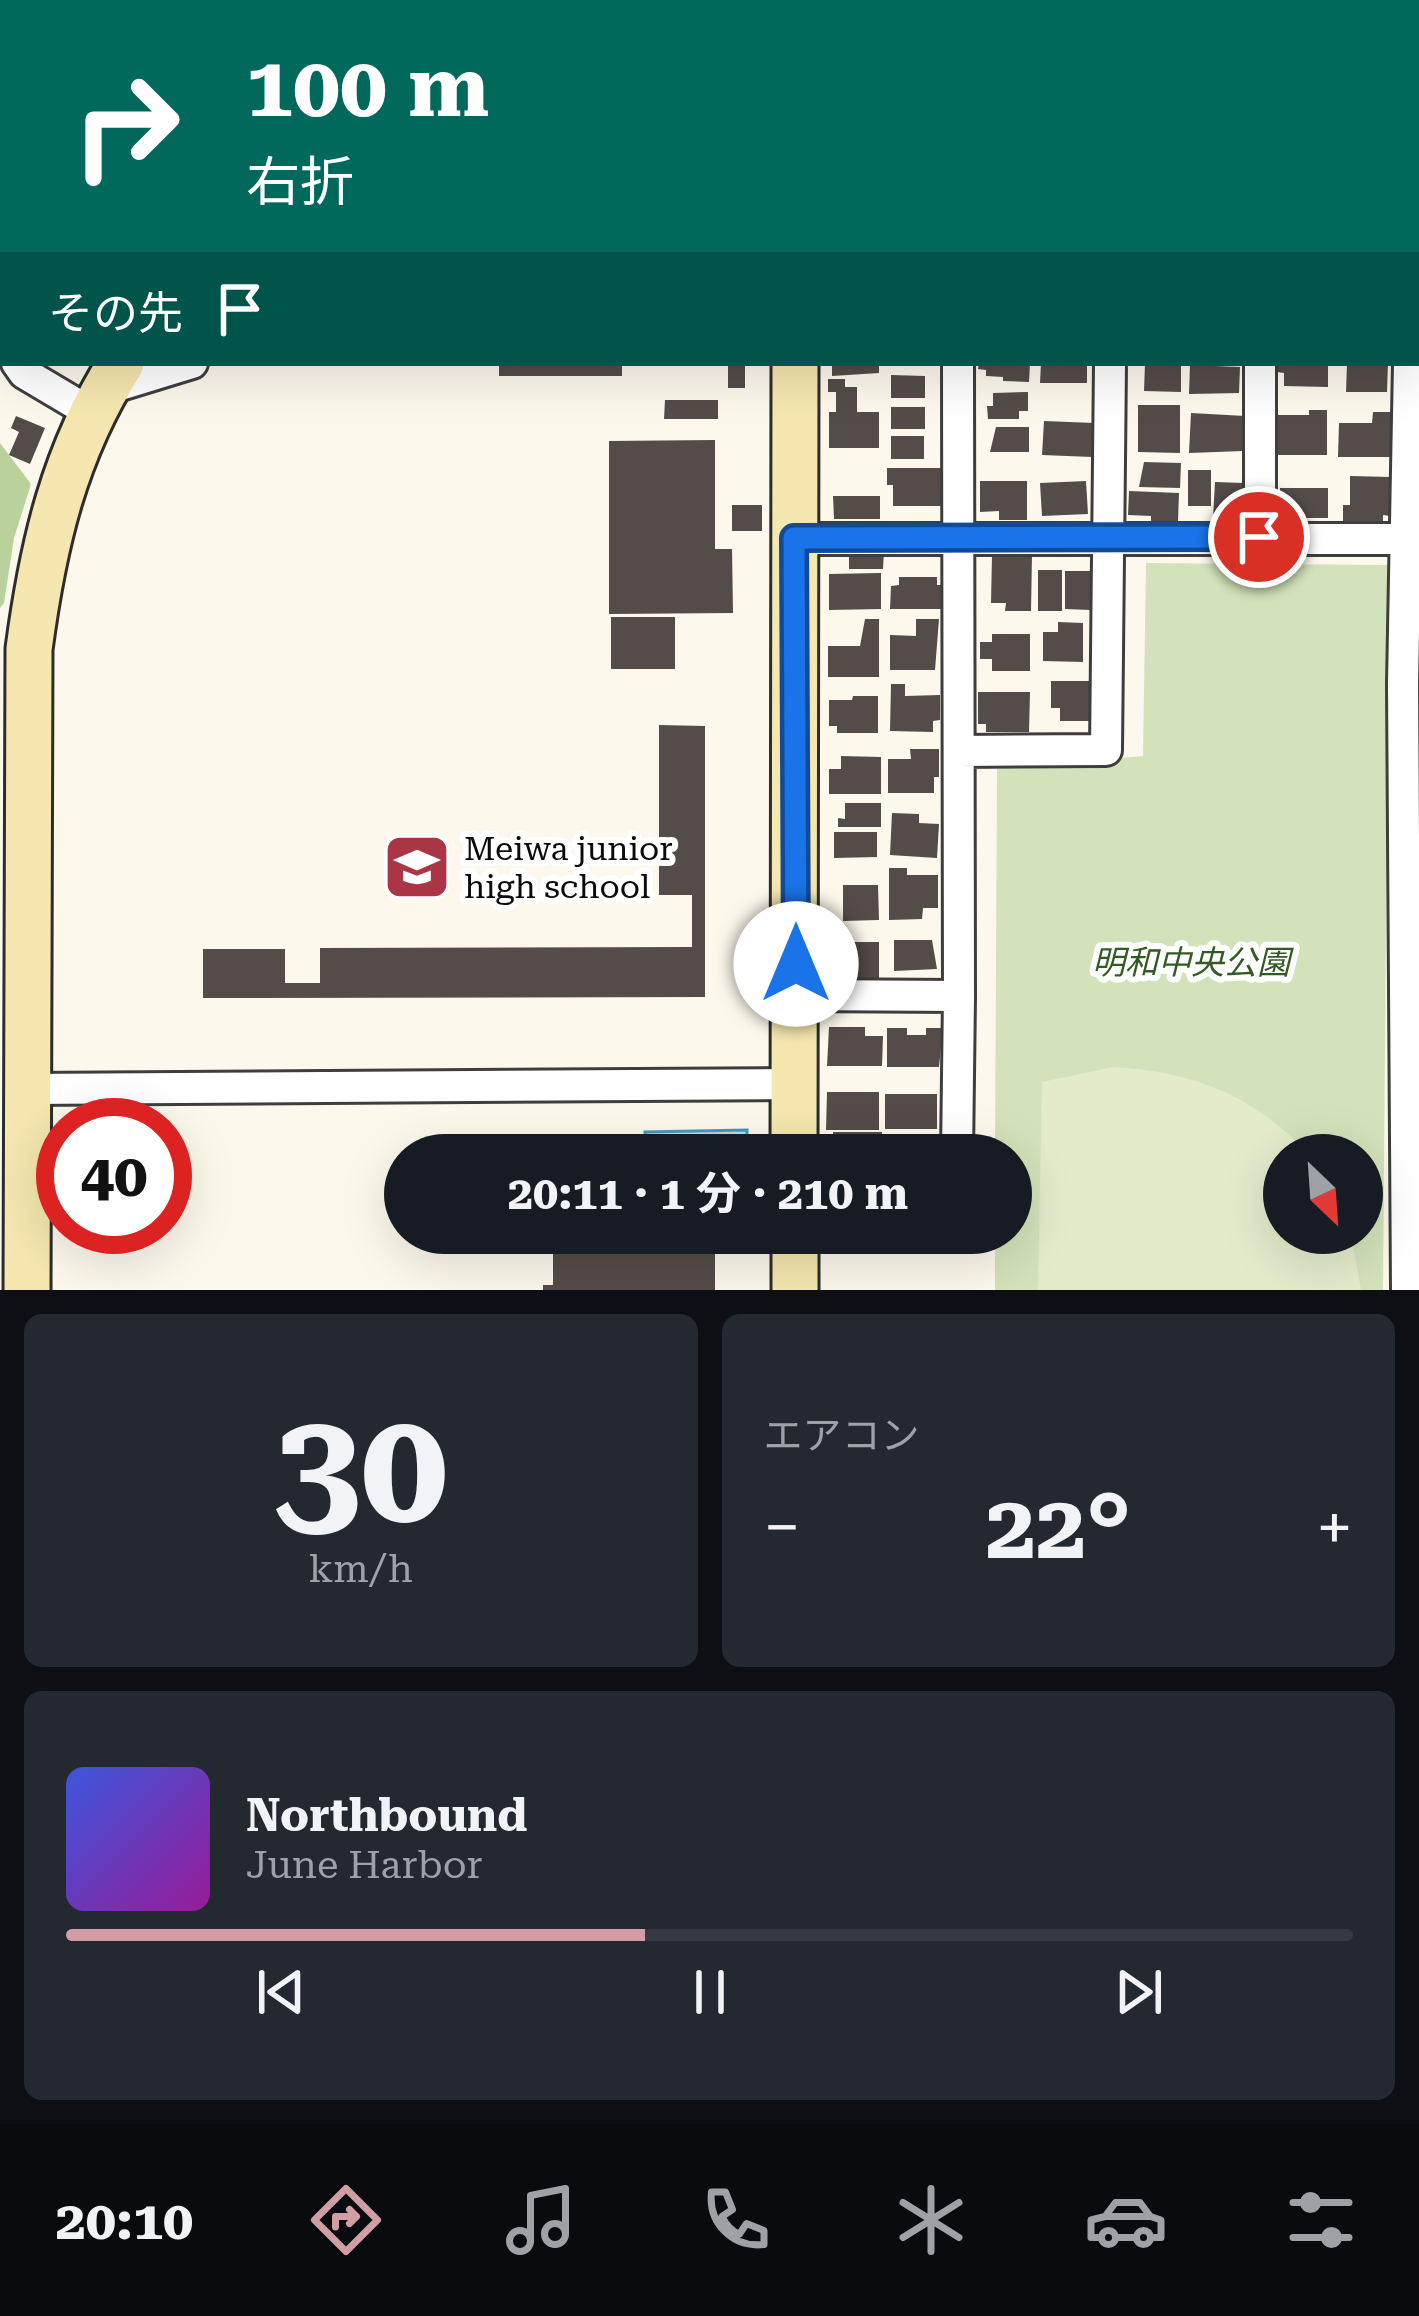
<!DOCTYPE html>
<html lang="ja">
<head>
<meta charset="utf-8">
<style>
  :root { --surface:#171b24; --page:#242831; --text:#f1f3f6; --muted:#9ea1a6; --line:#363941; --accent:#d19ea6 }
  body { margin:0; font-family:"Roboto Serif","Noto Sans JP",serif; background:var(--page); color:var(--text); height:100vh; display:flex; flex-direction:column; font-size:45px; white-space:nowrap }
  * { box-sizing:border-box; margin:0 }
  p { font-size:39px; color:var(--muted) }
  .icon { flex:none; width:66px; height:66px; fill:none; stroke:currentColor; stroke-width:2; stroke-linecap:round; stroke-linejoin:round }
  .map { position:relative; height:1290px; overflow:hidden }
  .sheet { display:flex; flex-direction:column; gap:24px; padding:24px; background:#0d0f14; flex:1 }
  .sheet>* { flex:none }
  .guide { position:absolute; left:0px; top:0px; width:1419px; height:366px; box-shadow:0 12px 48px #0002; background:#00695c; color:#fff; overflow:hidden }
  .needle { width:78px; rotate:155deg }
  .controls { position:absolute; left:1263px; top:1134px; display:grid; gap:24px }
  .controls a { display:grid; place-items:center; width:120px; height:120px; border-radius:50%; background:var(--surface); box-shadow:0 12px 48px #0002; font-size:60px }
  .speed { position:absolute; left:36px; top:1098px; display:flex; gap:24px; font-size:60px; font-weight:700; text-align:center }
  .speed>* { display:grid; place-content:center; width:156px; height:156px; border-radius:50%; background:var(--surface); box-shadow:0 12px 48px #0002; line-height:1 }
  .speed .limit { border:18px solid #d22; background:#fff; color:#111 }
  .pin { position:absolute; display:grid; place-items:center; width:102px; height:102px; color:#fff; margin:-51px; border:6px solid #fff; border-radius:50%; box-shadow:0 3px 12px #0007 }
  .me { position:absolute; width:132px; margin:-66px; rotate:0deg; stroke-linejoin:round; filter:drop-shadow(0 0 9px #0008) }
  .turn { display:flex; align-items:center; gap:42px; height:252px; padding:0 48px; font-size:54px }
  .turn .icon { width:156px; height:156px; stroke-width:2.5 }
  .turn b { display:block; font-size:84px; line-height:102px }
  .then { display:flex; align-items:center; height:114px; padding:0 48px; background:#0003; gap:24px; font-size:45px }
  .big { font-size:90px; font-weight:700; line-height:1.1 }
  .sheet .widget { flex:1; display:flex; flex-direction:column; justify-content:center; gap:18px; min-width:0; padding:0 42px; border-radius:18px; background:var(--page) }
  .sheet .dial { align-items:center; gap:0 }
  .dial b { font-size:156px; line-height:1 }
  .song { display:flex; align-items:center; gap:36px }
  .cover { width:144px; height:144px; border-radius:18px; background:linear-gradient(135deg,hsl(230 70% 55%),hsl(300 70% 35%)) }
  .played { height:12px; border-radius:6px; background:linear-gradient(90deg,var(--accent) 45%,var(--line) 45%) }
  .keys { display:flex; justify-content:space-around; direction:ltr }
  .heat { display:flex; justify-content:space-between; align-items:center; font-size:66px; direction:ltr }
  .sheet .tiles { flex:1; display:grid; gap:24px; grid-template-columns:1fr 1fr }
  .widget:last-child { grid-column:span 2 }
  .trip { position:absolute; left:384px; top:1134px; width:648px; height:120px; border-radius:60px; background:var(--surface); box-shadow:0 12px 48px #0002; font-weight:700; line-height:120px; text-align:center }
  .dock { display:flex; height:192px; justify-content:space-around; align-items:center; background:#090b0e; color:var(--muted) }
  .dock .icon { width:84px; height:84px }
  .dock .active { color:var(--accent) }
  .dock b { font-size:54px; color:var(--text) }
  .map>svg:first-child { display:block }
  .green { fill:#d3e2ba; fill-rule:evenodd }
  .forest { fill:#b9d19b }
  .pitch { fill:#e3ebcb }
  .water { fill:#b7deee; stroke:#4798bc; stroke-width:3 }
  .building { fill:#534c49 }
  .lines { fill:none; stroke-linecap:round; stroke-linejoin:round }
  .street-casing { stroke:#3e3e3e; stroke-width:36 }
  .secondary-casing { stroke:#2d2d2d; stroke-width:51 }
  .street { stroke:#fff; stroke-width:30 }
  .secondary { stroke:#f5e7af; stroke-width:45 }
  .route-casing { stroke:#114b97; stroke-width:30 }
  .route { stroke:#1a73e8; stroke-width:21 }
  .labels { text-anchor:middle; stroke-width:12; stroke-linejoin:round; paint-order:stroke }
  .poi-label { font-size:33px; fill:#0b0b0b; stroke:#fff; text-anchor:start }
  .park-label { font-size:33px; font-style:italic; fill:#345a24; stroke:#fff }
</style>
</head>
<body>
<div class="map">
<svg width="1419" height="1290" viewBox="0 0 1419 1290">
  <rect width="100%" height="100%" fill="#fdf8ec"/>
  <path class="green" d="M1146,563L1389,565L1383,1290H995V1233H1011V1155H995L997,769L1143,756ZM1284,1155H1362V1233H1284Z"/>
  <path class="forest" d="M0,0H520L3,3L0,215Z
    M0,443L31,484L14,538L4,603L0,608Z"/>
  <path class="pitch" d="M1113,1067C1194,1072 1253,1094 1309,1155H1284V1233H1351L1361,1290H1038L1042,1082Z"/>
  <path class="water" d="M747,1130V1155H645V1132Z"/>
  <path class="building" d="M499,363H622V376H499Z
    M728,363H745V388H728Z
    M832,363H879V373L832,376Z
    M979,363H1030L1029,382L1003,381V377L986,376V370L978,369Z
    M1041,363H1087V383H1040Z
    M1145,363H1181V392L1144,391Z
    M1278,363H1328V387L1284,386V373L1277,372Z
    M1347,363H1388L1387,392H1346Z
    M1190,365L1240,367L1239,393L1189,394Z
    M891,375L925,376V398H891Z
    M828,379H845V387H857V412H879V448H829V412H836V392H828Z
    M1028,392V411H1019V419H988L987,406H993V393Z
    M665,400H718V419H664Z
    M1138,405H1180V453L1138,452Z
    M891,407H925V429H891Z
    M1309,410H1327V455H1277V415H1309Z
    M1373,412H1395L1394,451L1391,457H1338L1339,423H1372Z
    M1191,413L1245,416L1243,451L1189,453Z
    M16,416L45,428L30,464L9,455L19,432L11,428Z
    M1044,421L1094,423L1092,457L1042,455Z
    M996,427H1029V452H990Z
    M891,436H924V459H891Z
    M715,440V549H732L733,613L609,614V441Z
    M1144,462L1181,463L1180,488L1139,487Z
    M887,468H942V506H893V485H887Z
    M1188,470H1211V506H1188Z
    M1350,476L1391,477L1390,516L1383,515V527L1343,526V505H1350Z
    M980,481H1027V520H999V511L980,512Z
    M1086,481L1088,514L1042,516L1040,483Z
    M1215,482L1244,483L1243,509H1235L1234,519L1213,518Z
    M1280,488H1328V518H1280Z
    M1129,491L1179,493L1178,522H1151V516L1128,515Z
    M833,496H880V519H834Z
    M732,505H762V531H732Z
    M884,551L883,569H849V552Z
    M992,555H1032L1031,611H1005L1006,603H991Z
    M1038,570H1062V611H1038Z
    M1065,571H1092L1091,610L1065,609Z
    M881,573V609L829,610V574Z
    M899,577H937V585H942V609H890L891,586L899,585Z
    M611,617H675V669H611Z
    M865,619H879V677H828V646H860Z
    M916,619H939L935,670H890V635L916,636Z
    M1058,622L1083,623V662L1043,661V632H1058Z
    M992,634H1030V671H992V659H980V642H992Z
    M1051,681H1091V721H1060V708H1051Z
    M891,684H905V696L940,695V720L933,721V732L890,731Z
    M978,692H1030L1029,732H986V724H978Z
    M853,696H878V733H837V726H829V700H852Z
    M659,725L705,726V997L203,998V949H285V983H320V948L692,947V895H659Z
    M910,749H939V777H934V793H888V759H911Z
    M841,756L881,757V794H829V769H841Z
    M845,803H881V827H838V818L845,819Z
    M892,813L919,814V823L939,824L937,858L890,855Z
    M834,832H877V857L834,858Z
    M889,868H907V875H938V908H923L922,919L889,920Z
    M843,885H878L879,920L843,921Z
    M894,940H932L937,969L894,971Z
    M836,942H879V981L836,982Z
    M829,1027H865V1036H883L882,1066H827Z
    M887,1028H907V1035H926V1028H943L939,1067H887Z
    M827,1092H879V1130H826Z
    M885,1094H937V1129H885Z
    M833,1132H882V1155H833Z
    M553,1233H626V1248L715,1246V1290H543V1285H553Z"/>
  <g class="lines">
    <defs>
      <path id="street" d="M1111,3V0
        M1416,72L1419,68
        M17,363L24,373L93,414
        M104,390L192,363
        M1260,537V363
        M795,539H1408
        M959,751L1106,750L1110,363
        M796,995L959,996L958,363
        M27,1089L794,1084
        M957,1155L959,996
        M1407,1290L1403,684L1409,363"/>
      <path id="secondary" d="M782,3L791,0
        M794,1155L795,363
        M27,1290L29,649C43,544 64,453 121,363
        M795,1290V1233"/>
    </defs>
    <use href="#street" class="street-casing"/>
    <use href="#secondary" class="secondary-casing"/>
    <use href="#street" class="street"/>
    <use href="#secondary" class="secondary"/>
  </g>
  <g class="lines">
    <defs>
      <path id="route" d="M796,964L794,538L1259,537"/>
    </defs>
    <use href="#route" class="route-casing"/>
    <use href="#route" class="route"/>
  </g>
  <defs>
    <symbol id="school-square" viewBox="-11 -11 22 22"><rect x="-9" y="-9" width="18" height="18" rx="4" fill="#a93545" stroke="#fff"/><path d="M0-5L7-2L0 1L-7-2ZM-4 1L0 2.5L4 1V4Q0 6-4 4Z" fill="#fff"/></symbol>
  </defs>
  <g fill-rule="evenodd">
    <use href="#school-square" x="379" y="829" width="76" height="76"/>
  </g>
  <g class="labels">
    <g class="poi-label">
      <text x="464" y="860">Meiwa junior<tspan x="464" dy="38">high school</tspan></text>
    </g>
    <g class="park-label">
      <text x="1191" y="974">明和中央公園</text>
    </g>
  </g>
</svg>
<div class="controls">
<a><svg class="needle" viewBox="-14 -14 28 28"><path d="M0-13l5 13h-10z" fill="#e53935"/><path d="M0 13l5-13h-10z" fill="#9ea1a6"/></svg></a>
</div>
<div class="speed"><div class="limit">40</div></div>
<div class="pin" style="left:1259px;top:537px;background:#d93025"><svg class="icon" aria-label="arrive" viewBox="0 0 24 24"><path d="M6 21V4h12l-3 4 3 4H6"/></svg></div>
<svg class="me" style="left:796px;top:964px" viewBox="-20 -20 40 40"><circle r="19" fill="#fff"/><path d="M0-13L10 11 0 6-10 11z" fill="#1a73e8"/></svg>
<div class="trip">20:11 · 1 分 · 210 m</div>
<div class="guide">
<div class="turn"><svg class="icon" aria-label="right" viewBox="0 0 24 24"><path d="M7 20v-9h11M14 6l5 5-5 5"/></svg><div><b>100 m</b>右折</div></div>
<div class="then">その先<svg class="icon" aria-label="arrive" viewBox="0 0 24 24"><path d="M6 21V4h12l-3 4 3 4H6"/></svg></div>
</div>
</div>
<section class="sheet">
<div class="tiles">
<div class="widget dial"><b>30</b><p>km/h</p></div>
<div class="widget"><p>エアコン</p>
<div class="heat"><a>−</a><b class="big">22°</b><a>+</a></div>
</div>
<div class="widget">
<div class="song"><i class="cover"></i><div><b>Northbound</b><p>June Harbor</p></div></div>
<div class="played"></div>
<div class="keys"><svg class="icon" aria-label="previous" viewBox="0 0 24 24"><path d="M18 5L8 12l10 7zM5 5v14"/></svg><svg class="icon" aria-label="pause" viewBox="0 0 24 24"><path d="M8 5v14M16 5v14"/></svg><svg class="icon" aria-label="next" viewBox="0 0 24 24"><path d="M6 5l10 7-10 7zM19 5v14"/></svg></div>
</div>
</div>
</section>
<nav class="dock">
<b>20:10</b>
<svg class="icon active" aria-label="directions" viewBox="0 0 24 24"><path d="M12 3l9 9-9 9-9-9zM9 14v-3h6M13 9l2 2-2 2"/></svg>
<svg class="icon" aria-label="music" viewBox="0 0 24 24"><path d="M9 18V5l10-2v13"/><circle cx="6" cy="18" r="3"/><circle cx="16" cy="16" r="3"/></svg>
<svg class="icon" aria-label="phone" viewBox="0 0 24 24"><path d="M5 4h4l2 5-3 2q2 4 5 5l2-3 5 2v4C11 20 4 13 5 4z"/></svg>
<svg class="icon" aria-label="climate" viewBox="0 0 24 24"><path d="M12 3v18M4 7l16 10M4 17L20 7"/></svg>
<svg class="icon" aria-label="car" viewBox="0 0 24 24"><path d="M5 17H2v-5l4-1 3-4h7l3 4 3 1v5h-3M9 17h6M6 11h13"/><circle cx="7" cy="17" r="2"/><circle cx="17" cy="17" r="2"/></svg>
<svg class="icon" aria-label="filters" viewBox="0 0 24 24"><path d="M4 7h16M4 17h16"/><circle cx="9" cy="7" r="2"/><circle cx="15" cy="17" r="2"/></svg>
</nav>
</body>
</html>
